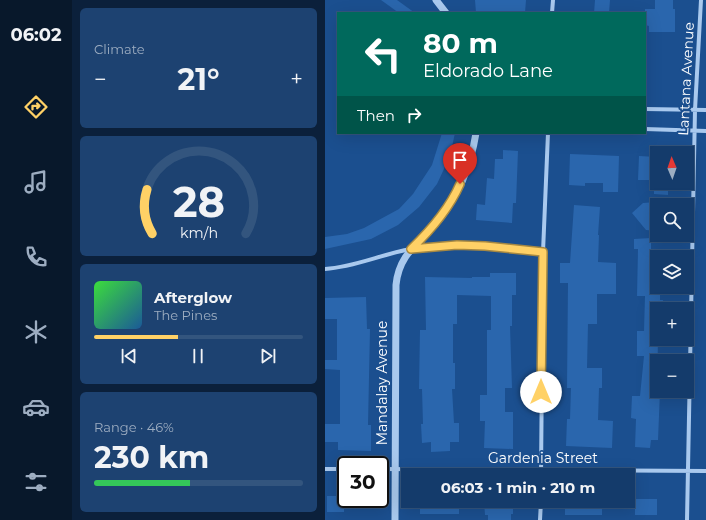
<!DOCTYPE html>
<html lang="en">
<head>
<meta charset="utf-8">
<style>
  :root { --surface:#143b6b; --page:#1d4271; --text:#f1f3f6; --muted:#9dadc1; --line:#33557e; --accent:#ffd166 }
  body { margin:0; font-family:Montserrat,sans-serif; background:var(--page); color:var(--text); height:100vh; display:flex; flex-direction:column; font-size:15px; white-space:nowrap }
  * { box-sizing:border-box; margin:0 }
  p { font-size:13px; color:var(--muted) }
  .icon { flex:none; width:22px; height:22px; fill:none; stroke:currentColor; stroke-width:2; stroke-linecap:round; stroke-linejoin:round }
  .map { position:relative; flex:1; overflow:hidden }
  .drawer { display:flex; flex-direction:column; gap:8px; padding:8px; background:#0b203b; width:253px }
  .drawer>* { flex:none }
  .hud { position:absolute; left:12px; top:12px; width:309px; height:122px; border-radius:0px; box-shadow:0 4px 16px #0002,0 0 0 1px var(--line); background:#00695c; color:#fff; overflow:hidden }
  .needle { width:26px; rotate:358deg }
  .fabs { position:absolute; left:325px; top:146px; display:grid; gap:8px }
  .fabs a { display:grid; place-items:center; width:44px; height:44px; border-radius:0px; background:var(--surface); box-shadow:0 4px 16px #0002,0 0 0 1px var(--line); font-size:20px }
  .speed { position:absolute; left:12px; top:456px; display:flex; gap:8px; font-size:20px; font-weight:700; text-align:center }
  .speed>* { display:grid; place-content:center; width:52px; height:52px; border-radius:50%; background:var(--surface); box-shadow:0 4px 16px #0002,0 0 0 1px var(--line); line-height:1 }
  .speed .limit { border:2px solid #111; border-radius:6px; background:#fff; color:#111 }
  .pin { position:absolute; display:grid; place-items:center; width:34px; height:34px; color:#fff; margin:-41px -17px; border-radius:50% 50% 50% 0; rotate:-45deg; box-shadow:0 0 4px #0007 }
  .pin .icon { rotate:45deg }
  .me { position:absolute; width:44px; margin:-22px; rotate:0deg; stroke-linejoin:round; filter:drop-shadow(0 0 3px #0008) }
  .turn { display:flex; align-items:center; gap:14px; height:84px; padding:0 20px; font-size:18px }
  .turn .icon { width:52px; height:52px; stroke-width:2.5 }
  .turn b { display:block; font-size:28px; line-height:34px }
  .then { display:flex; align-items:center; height:38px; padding:0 20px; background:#0003; gap:8px; font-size:15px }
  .big { font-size:30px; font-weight:700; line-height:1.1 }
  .drawer .tile { flex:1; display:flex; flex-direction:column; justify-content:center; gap:6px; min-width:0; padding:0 14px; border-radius:6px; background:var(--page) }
  .drawer .dial { align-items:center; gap:0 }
  .dial svg { height:104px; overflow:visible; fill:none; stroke:var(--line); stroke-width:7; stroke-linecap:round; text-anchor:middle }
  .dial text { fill:var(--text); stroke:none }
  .song { display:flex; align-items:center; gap:12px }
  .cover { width:48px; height:48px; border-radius:6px; background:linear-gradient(135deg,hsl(120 70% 55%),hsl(210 70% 35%)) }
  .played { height:4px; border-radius:2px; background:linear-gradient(90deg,var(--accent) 40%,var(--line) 40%) }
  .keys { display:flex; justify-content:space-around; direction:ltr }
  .heat { display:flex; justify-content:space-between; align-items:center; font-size:22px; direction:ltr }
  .charge { height:6px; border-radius:3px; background:linear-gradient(90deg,#34c759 46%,var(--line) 0) }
  .trip { position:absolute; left:76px; top:468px; width:234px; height:40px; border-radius:0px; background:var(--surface); box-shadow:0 4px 16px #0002,0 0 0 1px var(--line); font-weight:700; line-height:40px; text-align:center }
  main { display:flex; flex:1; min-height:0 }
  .dock { display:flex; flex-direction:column; width:72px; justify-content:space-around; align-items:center; background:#08182b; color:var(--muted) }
  .dock .icon { width:28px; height:28px }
  .dock .active { color:var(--accent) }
  .dock b { font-size:18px; color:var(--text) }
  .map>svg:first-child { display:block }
  .building { fill:#2a66ad }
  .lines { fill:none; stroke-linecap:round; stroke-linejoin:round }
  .minor { stroke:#a9c9ee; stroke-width:4 }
  .tertiary { stroke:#a9c9ee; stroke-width:7 }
  .route-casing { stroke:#a68842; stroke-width:10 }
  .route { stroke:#ffd166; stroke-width:7 }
  .labels { text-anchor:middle; stroke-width:4; stroke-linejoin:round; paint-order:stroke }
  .street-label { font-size:14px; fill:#fff; stroke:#1b4f8f }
</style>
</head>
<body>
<main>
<nav class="dock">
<b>06:02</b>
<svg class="icon active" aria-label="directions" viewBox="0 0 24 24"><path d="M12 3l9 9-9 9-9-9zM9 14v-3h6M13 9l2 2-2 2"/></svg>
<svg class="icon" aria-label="music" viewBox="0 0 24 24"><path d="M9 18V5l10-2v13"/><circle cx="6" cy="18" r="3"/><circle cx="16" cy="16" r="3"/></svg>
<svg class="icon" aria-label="phone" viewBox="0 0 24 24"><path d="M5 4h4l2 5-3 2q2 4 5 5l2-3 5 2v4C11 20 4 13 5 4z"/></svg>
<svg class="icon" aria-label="climate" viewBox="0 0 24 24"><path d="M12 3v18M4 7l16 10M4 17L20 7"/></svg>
<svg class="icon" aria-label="car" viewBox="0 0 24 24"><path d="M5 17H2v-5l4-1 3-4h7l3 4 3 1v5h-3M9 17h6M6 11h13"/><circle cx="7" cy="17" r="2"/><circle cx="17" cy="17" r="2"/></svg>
<svg class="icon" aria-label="filters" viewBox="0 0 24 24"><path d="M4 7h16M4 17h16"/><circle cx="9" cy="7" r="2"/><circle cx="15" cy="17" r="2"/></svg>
</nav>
<section class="drawer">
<div class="tile"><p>Climate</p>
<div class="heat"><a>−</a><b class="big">21°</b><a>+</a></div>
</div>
<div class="tile dial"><svg viewBox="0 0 100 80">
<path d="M14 69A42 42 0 1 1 86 69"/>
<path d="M14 69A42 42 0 0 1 10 35" stroke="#ffd166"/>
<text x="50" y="56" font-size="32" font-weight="700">28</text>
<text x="50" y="72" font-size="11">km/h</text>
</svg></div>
<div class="tile">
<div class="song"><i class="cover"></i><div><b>Afterglow</b><p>The Pines</p></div></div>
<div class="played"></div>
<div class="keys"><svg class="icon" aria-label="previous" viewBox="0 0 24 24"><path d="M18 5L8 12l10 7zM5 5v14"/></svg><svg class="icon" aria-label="pause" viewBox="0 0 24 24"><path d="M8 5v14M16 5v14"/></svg><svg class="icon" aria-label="next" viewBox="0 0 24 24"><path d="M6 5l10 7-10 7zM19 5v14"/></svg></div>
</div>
<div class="tile"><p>Range · 46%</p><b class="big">230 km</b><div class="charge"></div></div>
</section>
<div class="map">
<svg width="381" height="520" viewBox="0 0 381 520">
  <rect width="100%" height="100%" fill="#1b4f8f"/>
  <path class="building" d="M56,0H72L90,13H74Z
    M150,0H201L200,13H151Z
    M270,0H285L284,13H269Z
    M330,0H348V9H350V32H324V26L320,25V9H330Z
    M117,133H130L125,156L112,184L94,207L73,225L46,239L0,249V237L22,234L39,228L74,209L88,194L107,165Z
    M178,150L193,151L191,203H188L187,223L151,220L152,204L160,205L162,178L169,179L170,159H178Z
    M245,154L294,156L293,192H278V183H260V186L244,185Z
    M314,156L332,157V180H313Z
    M329,183H343V195L329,194Z
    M332,202V231L321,230L307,213L318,203Z
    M249,205L275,207L273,235H274L273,262L291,263V294H272V324H263L262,368H277V388H274L273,420L288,421L287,448L241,446L242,419H245L246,388H242L243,283H235V263H245Z
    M326,238V249H332V287L335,288V300H338L337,309H332V339H333L332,391H335L333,440H326L325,448L310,447L311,419L306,418L307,396H315L319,356H312V331H319L320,296H312L313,249H309V239Z
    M165,273H191V295H187V326H185L187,388H180V412H188V449L159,448L160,421H155V395H162V330H166V296L132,295V324H128V363H130V389H127L129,423H134V442H125V451L106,452V442L97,443L96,424H98L97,389H94L95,330H101L100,277L147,278V277H165Z
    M41,297L42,329H45L43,425H46V451L13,450V442H0V424H15V370L0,369V360H12V319H0V298Z
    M2,496H19V512H2Z
    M310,499H332V515H310Z
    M95,501H134V514H95Z
    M159,501H188V514H186V520H163V515H160Z
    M240,501H277V515H240Z"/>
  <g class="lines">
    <path class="minor" d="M227,13L228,0
      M320,109L381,110
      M320,129L381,131
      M0,269C30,267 57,254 86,249C130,241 174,247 218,252
      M0,469H21
      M55,469L381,471
      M216,475L218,252L223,133
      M215,520L216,501
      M362,520L370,110L376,0"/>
    <path class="tertiary" d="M111,0L121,13
      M70,520L71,285C74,253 95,243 114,220C134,195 146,164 151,133"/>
  </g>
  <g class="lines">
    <defs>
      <path id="route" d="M135,184C124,209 106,230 86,249L132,245L160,246L218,252L216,392"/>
    </defs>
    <use href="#route" class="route-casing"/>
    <use href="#route" class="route"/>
  </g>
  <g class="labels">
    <g class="street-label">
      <text transform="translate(361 79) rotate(-87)" y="5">Lantana Avenue</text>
      <text transform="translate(57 383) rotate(-90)" y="5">Mandalay Avenue</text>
      <text x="218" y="463">Gardenia Street</text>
    </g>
  </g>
</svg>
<div class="fabs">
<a><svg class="needle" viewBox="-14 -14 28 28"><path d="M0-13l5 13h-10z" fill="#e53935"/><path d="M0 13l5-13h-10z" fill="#9dadc1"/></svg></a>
<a><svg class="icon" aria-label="search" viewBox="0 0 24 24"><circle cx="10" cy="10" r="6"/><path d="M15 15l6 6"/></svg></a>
<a><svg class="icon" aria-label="layers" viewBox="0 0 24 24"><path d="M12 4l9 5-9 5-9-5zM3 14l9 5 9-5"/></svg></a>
<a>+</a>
<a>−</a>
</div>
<div class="speed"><div class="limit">30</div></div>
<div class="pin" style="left:135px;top:184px;background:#d93025"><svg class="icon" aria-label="arrive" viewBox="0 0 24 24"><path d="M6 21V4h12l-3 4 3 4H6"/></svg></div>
<svg class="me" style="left:216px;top:392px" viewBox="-20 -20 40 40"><circle r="19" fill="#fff"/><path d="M0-13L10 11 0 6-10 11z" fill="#ffd166"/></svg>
<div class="trip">06:03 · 1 min · 210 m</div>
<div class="hud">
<div class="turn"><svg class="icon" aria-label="left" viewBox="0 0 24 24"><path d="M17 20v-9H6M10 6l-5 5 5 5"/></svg><div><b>80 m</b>Eldorado Lane</div></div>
<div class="then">Then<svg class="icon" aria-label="right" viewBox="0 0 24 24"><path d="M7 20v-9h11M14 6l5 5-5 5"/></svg></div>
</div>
</div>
</main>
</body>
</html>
